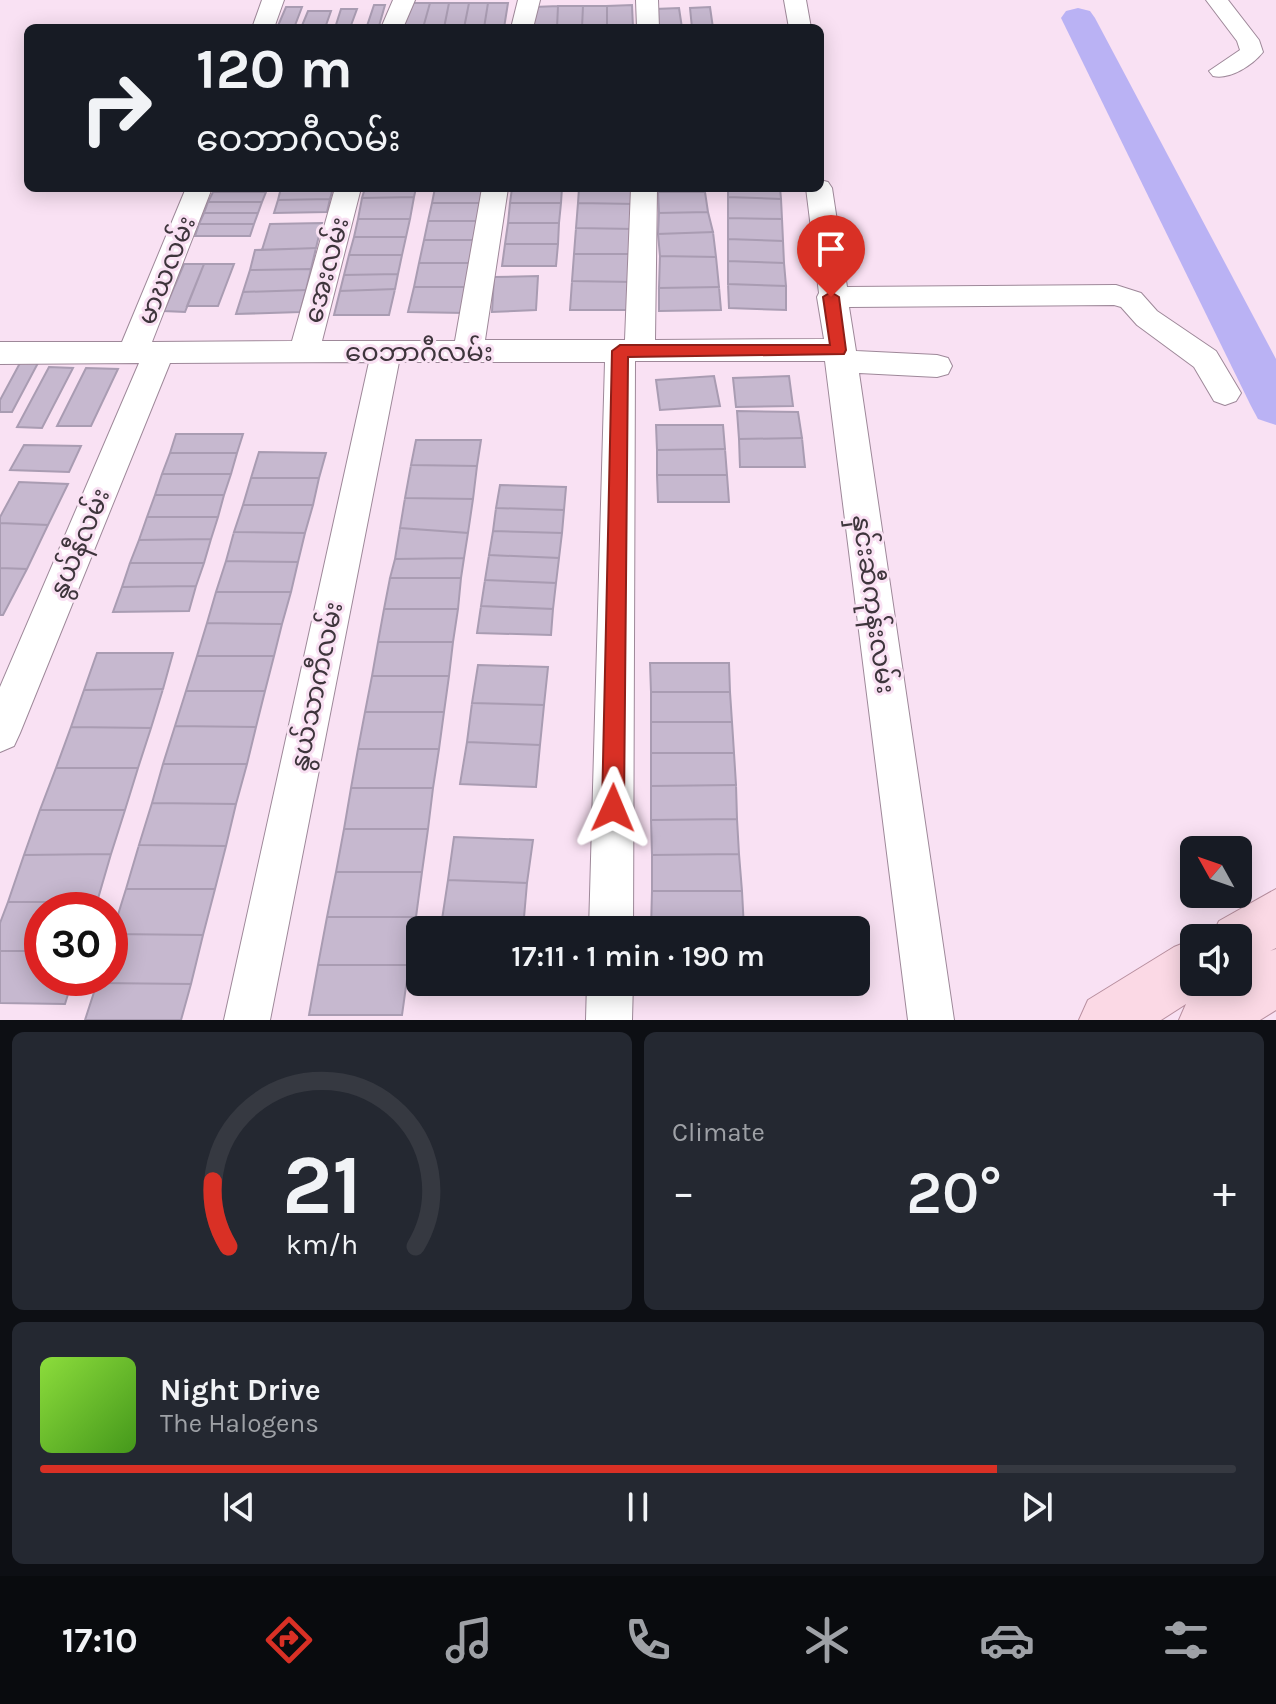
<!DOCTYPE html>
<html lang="en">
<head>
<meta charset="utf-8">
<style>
  :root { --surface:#171b24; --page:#242831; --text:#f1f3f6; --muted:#9ea1a6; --line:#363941; --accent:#d93025 }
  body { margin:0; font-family:Karla,"Noto Sans Myanmar",sans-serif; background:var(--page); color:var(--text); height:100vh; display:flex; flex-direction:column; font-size:30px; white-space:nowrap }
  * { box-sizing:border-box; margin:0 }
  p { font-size:26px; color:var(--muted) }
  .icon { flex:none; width:44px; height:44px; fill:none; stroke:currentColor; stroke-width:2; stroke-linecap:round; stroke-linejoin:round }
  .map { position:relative; height:1020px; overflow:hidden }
  .drawer { display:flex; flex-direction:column; gap:12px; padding:12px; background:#0d0f14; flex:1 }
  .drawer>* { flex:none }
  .hud { position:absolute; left:24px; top:24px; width:800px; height:168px; border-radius:12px; box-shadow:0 4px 20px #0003; background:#171b24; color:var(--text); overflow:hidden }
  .needle { width:52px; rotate:310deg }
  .buttons { position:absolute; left:1180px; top:836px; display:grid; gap:16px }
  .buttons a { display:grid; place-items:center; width:72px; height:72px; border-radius:12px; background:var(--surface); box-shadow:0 4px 20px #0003; font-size:40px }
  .speed { position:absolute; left:24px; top:892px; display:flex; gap:16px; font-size:40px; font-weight:700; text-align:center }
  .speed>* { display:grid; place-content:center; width:104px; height:104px; border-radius:50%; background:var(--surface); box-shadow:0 4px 20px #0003; line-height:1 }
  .speed .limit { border:12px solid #d22; background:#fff; color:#111 }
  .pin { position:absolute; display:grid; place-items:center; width:68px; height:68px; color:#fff; margin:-82px -34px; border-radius:50% 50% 50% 0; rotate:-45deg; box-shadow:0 0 8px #0007 }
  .pin .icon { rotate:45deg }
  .me { position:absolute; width:88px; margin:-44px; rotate:1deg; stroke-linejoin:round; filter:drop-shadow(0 0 6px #0008) }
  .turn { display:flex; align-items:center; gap:28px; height:168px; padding:0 40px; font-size:36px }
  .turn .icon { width:104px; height:104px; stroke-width:2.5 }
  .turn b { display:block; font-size:56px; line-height:68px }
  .big { font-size:60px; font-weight:600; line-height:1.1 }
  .drawer .widget { flex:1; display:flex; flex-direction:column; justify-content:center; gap:12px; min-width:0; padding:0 28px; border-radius:12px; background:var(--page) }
  .drawer .dial { align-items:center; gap:0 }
  .dial svg { height:208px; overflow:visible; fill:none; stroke:var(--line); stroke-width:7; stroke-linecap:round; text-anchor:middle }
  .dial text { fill:var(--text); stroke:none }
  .song { display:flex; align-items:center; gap:24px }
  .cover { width:96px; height:96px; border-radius:12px; background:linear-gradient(135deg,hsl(90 70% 55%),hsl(100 70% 35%)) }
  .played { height:8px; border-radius:4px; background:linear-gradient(90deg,var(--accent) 80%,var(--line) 80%) }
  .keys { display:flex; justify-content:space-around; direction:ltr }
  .heat { display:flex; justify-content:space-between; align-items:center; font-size:44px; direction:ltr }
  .drawer .tiles { flex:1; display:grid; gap:12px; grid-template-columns:1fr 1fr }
  .widget:last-child { grid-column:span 2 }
  .trip { position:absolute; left:406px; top:916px; width:464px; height:80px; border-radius:12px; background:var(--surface); box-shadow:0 4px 20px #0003; font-weight:600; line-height:80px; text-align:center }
  .tabs { display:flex; height:128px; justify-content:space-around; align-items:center; background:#090b0e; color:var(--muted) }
  .tabs .icon { width:56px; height:56px }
  .tabs .on { color:var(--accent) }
  .tabs b { font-size:36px; color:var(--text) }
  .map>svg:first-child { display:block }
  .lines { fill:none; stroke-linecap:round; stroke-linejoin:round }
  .river { fill:#bab2f4; fill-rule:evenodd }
  .building { fill:#c6b8cf; stroke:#a99cb2; stroke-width:2 }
  .minor-casing { stroke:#9e8899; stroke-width:2 }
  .major-casing { stroke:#b88f9f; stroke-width:2 }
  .minor { fill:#fff; fill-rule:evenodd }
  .major { fill:#fbd9e5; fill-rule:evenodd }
  .route { fill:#d93025; stroke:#8d1f18; stroke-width:2 }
  .labels { text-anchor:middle; stroke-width:6; stroke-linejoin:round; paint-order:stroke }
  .street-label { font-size:26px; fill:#3e353c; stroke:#f9e1f3 }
</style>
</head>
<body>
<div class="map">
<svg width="1276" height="1020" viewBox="0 0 1276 1020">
  <rect width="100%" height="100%" fill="#f9e1f3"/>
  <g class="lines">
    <path class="river" d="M1078,8L1090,11L1095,18L1276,359V425L1258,419L1251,406L1061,18L1066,11Z"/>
  </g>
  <path class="building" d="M410,3H430L423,28H403Z
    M430,3H449L444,28H423Z
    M449,3H469L464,28H444Z
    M469,3H488L484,28H464Z
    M488,3H508L504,28H484Z
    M374,5H385L379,26H367Z
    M632,5L633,28H607V6Z
    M558,6L557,28H532L534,7Z
    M558,6H583L582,28H557Z
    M583,6H607V28H582Z
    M286,7H302L294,28H277Z
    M710,7L713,28H692L690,8Z
    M679,8L682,28H657L655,9Z
    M341,9H357L350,28H335Z
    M308,11H331L325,28H301Z
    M281,188H333L330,199L278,200Z
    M365,188H416L414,197L362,198Z
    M435,188H484L482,203H432Z
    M512,188H562L561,203H510Z
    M579,188H635V204L578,203Z
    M658,188H707L705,192H658Z
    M728,188H780L781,199L728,197Z
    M213,192H266L262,202H208Z
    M658,192H705L708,212L659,213Z
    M414,197L410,219H358L362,198Z
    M728,197L781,199L782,219L728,218Z
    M330,199L327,212L274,213L278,200Z
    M208,202H262L258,213H204Z
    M432,203H482L480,221H428Z
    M510,203H561L559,223H508Z
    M578,203L635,204L634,229L576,228Z
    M708,212L713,232L658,234L659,213Z
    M204,213H258L254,224H199Z
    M728,218L782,219L783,241L728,239Z
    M358,219H410L406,237H354Z
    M428,221H480L477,240H424Z
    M322,223L316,248L262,250L270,224Z
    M508,223H559L558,244H505Z
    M199,224H254L250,236H195Z
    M576,228L634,229V254H574Z
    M713,232L716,257L660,256L658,234Z
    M354,237H406L402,255H349Z
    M728,239L783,241L784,263L728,261Z
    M424,240H477L473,263H419Z
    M505,244H558L556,266H502Z
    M316,248L311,269L250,270L255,250Z
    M574,254H634L633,282L572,281Z
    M349,255H402L398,274L344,275Z
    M660,256L716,257L719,287L659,288Z
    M728,261L784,263L786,286L728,284Z
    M419,263H473L469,287H414Z
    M184,264H204L185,312L164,311Z
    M204,264H234L218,306H187Z
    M311,269L306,290L243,292L250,270Z
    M398,274L395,289L340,291L344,275Z
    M538,276L536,310L492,312L494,277Z
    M572,281L633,282V310H570Z
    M728,284L786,286V310L729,308Z
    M414,287H469L465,313L408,312Z
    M719,287L721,310L659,311V288Z
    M395,289L389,315H334L340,291Z
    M306,290L300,312L236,314L243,292Z
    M20,363H38L12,412H0V400Z
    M49,367L73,368L42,428L17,427Z
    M86,368L118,369L91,426H57Z
    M714,376L720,406L660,410L656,380Z
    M789,376L793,406L736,407L733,378Z
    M737,411L798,412L802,438L739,439Z
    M656,425H723L725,449L657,450Z
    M176,434H243L237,453H170Z
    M802,438L805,467H740L739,439Z
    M416,440H481L477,466L411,465Z
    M24,445L81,446L69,472L10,470Z
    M725,449L727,475H657V450Z
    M259,452L326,453L319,478H251Z
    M170,453H237L231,474H162Z
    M411,465L477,466L473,499L405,498Z
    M162,474H231L224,495H155Z
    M657,475H727L729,502H658Z
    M251,478H319L313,505H243Z
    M19,482L68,484L48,525L0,523V517Z
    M500,485L566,487L564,510L496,508Z
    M155,495H224L218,517H147Z
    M405,498L473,499L468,533L400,528Z
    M243,505H313L305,533L234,532Z
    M496,508L564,510L562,533L493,531Z
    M147,517H218L211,539L139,540Z
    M0,523L48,525L27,569L0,568Z
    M400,528L468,533L464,558L395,559Z
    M493,531L562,533L559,558L489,555Z
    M234,532L305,533L298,562L226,561Z
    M211,539L204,563H130L139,540Z
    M489,555L559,558L556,583L485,580Z
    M464,558L461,578H390L395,559Z
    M226,561L298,562L291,592H216Z
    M130,563H204L196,586L122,587Z
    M0,568L27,569L3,615H0Z
    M390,578H461L458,609H384Z
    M485,580L556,583L553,609L481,606Z
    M196,586L189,611L113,612L122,587Z
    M216,592H291L282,624L207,623Z
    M481,606L553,609L551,635L477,633Z
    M384,609H458L453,642H378Z
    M207,623L282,624L274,656H197Z
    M378,642H453L449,676H372Z
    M97,653H173L163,689L84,690Z
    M197,656H274L265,691H186Z
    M650,663H729L730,692H651Z
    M478,665L548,667L544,705L472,703Z
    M372,676H449L444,712H365Z
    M163,689L151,728L71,727L84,690Z
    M186,691H265L256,727L175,726Z
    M651,692H730L732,722H651Z
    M472,703L544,705L540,745L467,742Z
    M365,712H444L439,749H358Z
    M651,722H732L734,753H651Z
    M175,726L256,727L247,764H163Z
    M71,727L151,728L138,768H56Z
    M467,742L540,745L536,787L460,784Z
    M358,749H439L433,788H351Z
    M651,753H734L736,785L651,786Z
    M163,764H247L236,804L152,803Z
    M56,768H138L125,810H40Z
    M736,785L737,819L651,820V786Z
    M351,788H433L428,829H344Z
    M152,803L236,804L226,846L139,845Z
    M40,810H125L111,854L24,855Z
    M737,819L739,854L652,855L651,820Z
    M344,829H428L422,872H336Z
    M454,837L533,840L527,883L448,880Z
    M139,845L226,846L215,889H126Z
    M111,854L97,902H8L24,855Z
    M739,854L742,891H652V855Z
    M336,872H422L416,917H327Z
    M448,880L527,883L523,929L441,926Z
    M126,889H215L203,935L112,934Z
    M652,891H742L744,929L651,930Z
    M8,902H97L94,910H42V951H0V923Z
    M327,917H416L409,965H318Z
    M441,926L523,929L441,930Z
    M112,934L203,935L191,984L97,983L99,978H110Z
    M0,951H42V978H73L65,1004L0,1003Z
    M318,965H409L402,1015H309Z
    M97,983L191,984L181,1020H85Z"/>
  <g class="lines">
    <defs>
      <path id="minor" d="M262,0H284L274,28H252Z
        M393,0H415L403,28H381Z
        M518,0H540L533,28H511Z
        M636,0H658L659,28H637Z
        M784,0H806L811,28H789Z
        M1206,0H1228L1259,40L1263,52C1253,65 1230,80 1213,76L1209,71L1240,50L1237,41Z
        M820,180L828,182L832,188L847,287L1116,285L1141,293L1157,311L1216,351L1241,393L1236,401L1225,405L1214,401L1194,367L1137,325L1121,307L1114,305L849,307L856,351L937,355L948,358L952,366L948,374L937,377L859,373L954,1020H908L825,361H635L633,930H589L605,362H399L270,1020H224L369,362L170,363L20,733L14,746L0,752V687L139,363L0,364V342H122L186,188H212L152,342L292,341L335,188H361L322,341H455L482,188H508L485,340H625L631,188H657L655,340L824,339L817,297L819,293L806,188H820Z
        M587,982H633L632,1020H586Z"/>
      <path id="major" d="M1276,889V948L1270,951L1276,949V1010L1260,1020H1179L1186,1004L1161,1020H1079L1088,1000L1174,947L1194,939V982H1238V968L1242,966L1238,968V938H1211L1219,921Z"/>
    </defs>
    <use href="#minor" class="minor-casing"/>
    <use href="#major" class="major-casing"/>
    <use href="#minor" class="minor"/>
    <use href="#major" class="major"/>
  </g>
  <path class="route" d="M831,292L839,297L846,350L844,354L628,357L624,808L621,816L613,819L605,816L602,808L612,351L620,345H830L823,297Z"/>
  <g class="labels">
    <g class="street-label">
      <text transform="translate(166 270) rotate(-68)" y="9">မာဃလမ်း</text>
      <text transform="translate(326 270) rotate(-75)" y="9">အေးလမ်း</text>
      <text x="419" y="361">ဝေဘာဂီလမ်း</text>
      <text transform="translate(79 543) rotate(-67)" y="9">နွယ်နီလမ်း</text>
      <text transform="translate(874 604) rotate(82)" y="9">နှင်းဆီကုန်းလမ်း</text>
      <text transform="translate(316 686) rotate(-78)" y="9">နွယ်သာကီလမ်း</text>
    </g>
  </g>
</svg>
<div class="buttons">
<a><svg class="needle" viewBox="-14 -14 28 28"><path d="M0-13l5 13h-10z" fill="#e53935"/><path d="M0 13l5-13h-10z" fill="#9ea1a6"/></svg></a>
<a><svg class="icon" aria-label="sound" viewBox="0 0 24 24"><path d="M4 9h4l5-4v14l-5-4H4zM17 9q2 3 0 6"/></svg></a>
</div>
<div class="speed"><div class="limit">30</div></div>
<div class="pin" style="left:831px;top:297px;background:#d93025"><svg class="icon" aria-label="arrive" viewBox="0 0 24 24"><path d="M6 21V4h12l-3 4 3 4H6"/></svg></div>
<svg class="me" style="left:613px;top:808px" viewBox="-20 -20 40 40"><path d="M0-17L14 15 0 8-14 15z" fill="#d93025" stroke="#fff" stroke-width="4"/></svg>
<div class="trip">17:11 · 1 min · 190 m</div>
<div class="hud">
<div class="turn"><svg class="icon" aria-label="right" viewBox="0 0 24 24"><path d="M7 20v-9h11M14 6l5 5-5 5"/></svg><div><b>120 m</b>ဝေဘာဂီလမ်း</div></div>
</div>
</div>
<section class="drawer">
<div class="tiles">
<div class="widget dial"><svg viewBox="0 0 100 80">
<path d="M14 69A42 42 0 1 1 86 69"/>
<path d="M14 69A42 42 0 0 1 8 44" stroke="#d93025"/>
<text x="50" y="56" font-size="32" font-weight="700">21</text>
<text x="50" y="72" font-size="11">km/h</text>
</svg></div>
<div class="widget"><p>Climate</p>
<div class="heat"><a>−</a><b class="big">20°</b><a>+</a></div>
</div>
<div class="widget">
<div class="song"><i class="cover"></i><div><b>Night Drive</b><p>The Halogens</p></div></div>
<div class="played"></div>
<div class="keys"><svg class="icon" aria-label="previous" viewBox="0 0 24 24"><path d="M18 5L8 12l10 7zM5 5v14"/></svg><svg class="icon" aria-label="pause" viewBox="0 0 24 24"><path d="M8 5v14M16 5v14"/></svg><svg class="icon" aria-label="next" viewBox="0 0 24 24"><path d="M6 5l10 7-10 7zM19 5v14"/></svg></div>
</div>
</div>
</section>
<nav class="tabs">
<b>17:10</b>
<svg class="icon on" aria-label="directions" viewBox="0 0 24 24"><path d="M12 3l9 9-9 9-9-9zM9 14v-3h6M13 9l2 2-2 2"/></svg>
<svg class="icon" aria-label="music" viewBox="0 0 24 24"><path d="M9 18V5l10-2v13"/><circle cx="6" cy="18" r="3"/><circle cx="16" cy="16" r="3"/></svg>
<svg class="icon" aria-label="phone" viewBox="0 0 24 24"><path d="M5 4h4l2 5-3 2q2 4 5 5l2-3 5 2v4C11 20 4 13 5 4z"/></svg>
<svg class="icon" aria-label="climate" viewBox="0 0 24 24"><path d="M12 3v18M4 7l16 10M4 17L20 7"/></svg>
<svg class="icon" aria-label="car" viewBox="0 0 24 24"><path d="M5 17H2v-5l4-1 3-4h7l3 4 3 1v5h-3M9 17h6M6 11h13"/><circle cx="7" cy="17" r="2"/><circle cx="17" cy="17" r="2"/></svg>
<svg class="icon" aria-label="filters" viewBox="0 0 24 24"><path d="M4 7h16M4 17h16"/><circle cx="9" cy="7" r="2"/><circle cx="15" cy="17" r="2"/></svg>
</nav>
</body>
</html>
